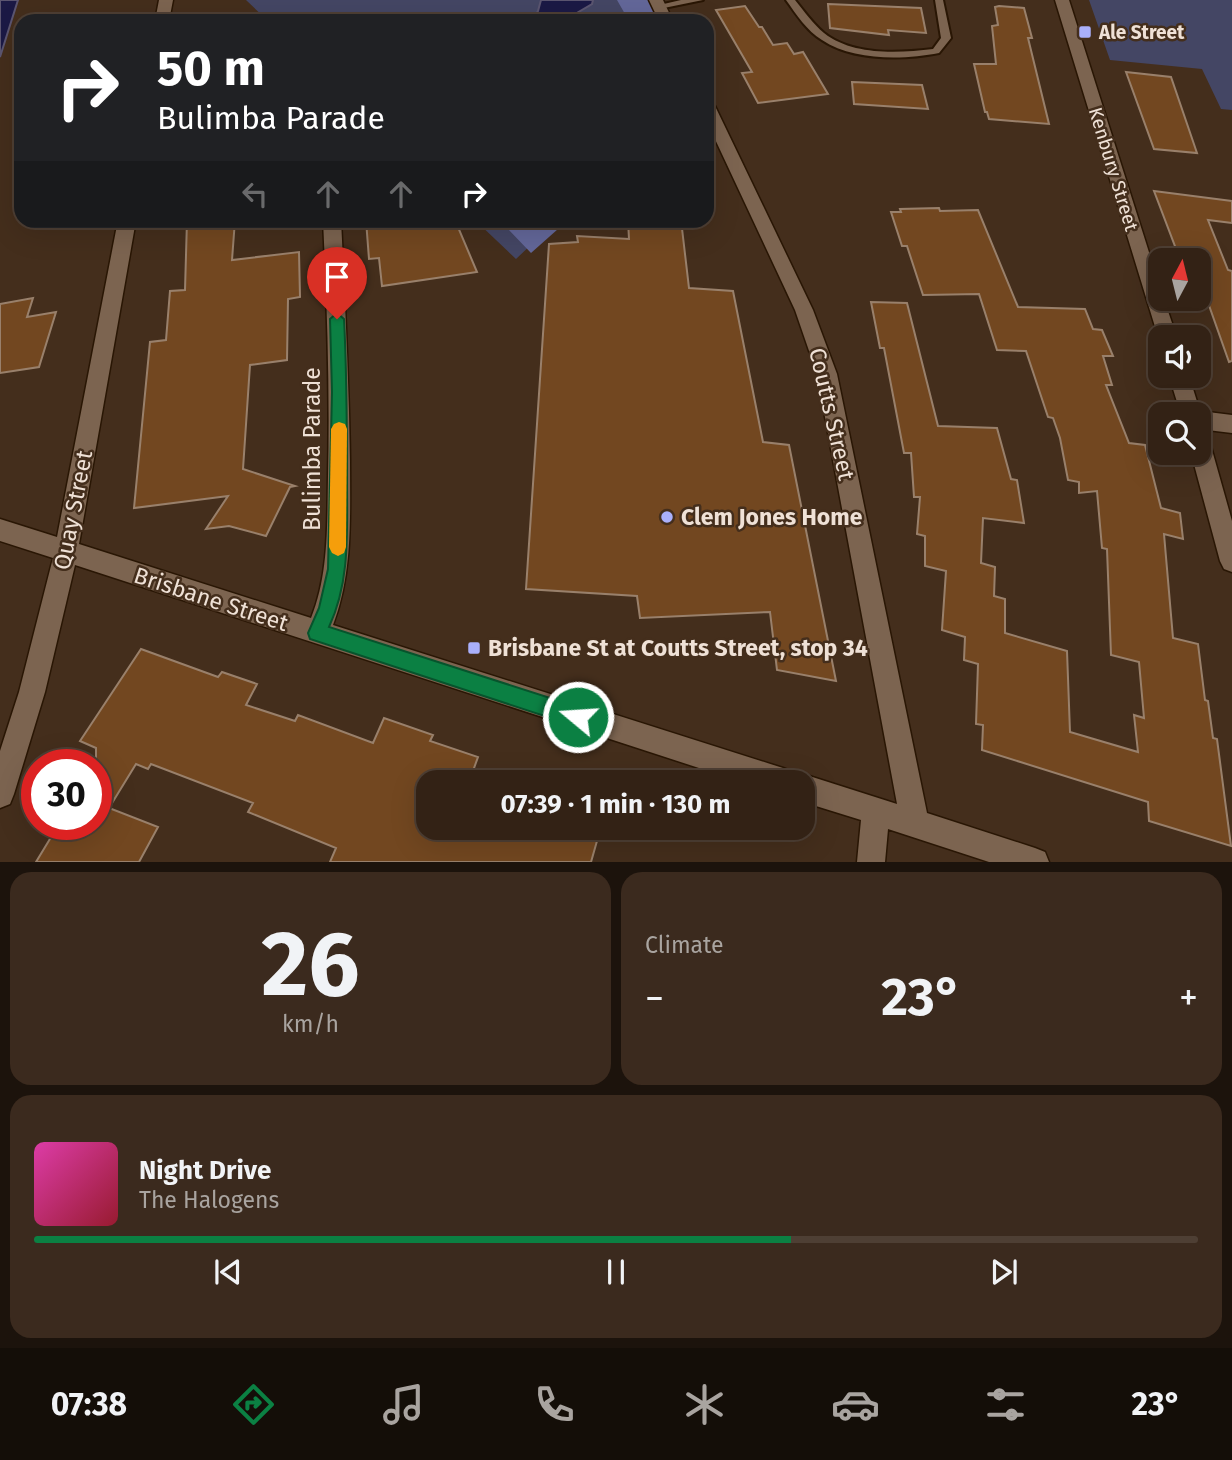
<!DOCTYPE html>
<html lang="en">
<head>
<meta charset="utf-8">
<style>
  :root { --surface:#332215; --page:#3b2a1e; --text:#f1f3f6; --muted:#a9a4a0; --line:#4e3f34; --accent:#0b8043 }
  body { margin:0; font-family:"Fira Sans",sans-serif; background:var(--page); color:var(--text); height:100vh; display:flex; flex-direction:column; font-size:26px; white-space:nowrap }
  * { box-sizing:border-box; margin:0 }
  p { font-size:23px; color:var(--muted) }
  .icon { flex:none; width:38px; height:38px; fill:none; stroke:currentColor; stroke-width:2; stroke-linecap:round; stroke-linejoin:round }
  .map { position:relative; height:862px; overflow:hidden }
  .panel { display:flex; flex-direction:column; gap:10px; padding:10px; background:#1c130c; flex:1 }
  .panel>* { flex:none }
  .top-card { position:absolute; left:14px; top:14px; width:700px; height:214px; border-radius:21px; box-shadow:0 7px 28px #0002,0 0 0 2px var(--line); background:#202124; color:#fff; overflow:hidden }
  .needle { width:46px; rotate:7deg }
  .controls { position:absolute; left:1148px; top:248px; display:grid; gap:14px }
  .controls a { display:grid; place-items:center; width:63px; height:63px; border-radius:14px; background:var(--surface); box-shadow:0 7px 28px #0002,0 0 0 2px var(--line); font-size:35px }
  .speed { position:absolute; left:21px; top:749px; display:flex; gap:14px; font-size:35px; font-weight:700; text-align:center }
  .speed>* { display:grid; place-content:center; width:91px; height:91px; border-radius:50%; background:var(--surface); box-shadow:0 7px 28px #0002,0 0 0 2px var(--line); line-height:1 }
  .speed .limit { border:10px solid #d22; background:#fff; color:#111 }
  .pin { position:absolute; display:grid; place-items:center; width:60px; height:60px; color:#fff; margin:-72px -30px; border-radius:50% 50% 50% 0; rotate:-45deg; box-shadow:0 0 7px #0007 }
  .pin .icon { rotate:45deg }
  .me { position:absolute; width:77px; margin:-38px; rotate:288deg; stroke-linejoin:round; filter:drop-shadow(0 0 5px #0008) }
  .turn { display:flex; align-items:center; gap:24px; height:147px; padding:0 28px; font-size:32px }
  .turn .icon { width:91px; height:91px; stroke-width:2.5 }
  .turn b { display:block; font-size:49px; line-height:60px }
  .lanes { display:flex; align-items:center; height:66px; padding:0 28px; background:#0003; justify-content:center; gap:35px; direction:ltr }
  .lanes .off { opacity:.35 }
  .big { font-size:52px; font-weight:700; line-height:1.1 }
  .panel .widget { flex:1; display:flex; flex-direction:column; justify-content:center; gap:10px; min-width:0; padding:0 24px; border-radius:21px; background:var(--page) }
  .panel .dial { align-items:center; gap:0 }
  .dial b { font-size:91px; line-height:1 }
  .song { display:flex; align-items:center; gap:21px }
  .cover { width:84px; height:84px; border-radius:10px; background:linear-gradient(135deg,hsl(320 70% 55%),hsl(350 70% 35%)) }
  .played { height:7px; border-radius:4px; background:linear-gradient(90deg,var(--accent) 65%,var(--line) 65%) }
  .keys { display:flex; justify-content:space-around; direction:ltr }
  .heat { display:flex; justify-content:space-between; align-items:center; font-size:38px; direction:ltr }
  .panel .tiles { flex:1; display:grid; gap:10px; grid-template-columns:1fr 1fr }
  .widget:last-child { grid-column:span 2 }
  .trip { position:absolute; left:416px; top:770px; width:399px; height:70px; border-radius:21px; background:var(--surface); box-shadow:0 7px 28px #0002,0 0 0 2px var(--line); font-weight:700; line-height:70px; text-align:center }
  .menu { display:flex; height:112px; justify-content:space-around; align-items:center; background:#140e08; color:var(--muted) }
  .menu .icon { width:49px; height:49px }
  .menu .active { color:var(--accent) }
  .menu b { font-size:32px; color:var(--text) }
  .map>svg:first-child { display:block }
  .green { fill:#444664 }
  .forest { fill:#636799 }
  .water { fill:#1b1945; stroke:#5b5570; stroke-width:2 }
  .building { fill:#724720; stroke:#99806b; stroke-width:2 }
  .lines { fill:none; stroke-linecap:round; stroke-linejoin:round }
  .service-casing { stroke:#291604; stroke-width:4 }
  .minor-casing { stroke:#291604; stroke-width:3 }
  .service { fill:#7c6450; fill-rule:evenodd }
  .minor { fill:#7c6450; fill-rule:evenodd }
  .route { fill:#0b8043; stroke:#07532c; stroke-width:2 }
  .slow { fill:#f59e0b }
  .poi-dot { fill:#aab0fb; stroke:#442e1c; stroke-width:2.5 }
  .labels { text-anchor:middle; stroke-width:5; stroke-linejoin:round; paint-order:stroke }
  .far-poi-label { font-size:19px; font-weight:bold; fill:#efe1d6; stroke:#442e1c; text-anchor:start }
  .far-street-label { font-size:19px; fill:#efe1d6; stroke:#442e1c }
  .street-label { font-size:23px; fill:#efe1d6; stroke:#442e1c }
  .poi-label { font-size:23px; font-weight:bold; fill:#efe1d6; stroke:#442e1c; text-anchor:start }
</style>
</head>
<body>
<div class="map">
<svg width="1232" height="862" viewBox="0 0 1232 862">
  <rect width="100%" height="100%" fill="#442e1c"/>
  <path class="green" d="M246,0H626L635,21H268Z
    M1089,0H1232V110L1221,109L1202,69L1110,60Z
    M476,221H556L516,259Z"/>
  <path class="forest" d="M617,0H650L659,21H629Z
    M508,220H567V221L531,253L505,226Z"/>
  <path class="water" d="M0,0H18L0,57Z
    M541,0H593L592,4L563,21H531L538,11Z"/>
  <path class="building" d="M828,4L921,8L926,33L888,30L889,35L830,28Z
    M745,6L759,27H762L773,45L787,43L794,54L803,52L828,94L758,103L742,73L752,72L716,10Z
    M999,6L1024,8L1032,38H1028L1049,124L989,119L987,112H985L974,64H996L992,26L998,25L995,7Z
    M1126,72L1171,77L1197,153L1154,149Z
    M852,82L922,85L928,109L854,104Z
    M1154,191L1232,201V223L1208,220L1228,270L1232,271V361L1229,362L1199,277V257L1178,254Z
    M939,208L940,211L978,210L1018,307L1085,309L1093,329L1102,330L1113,356H1103L1112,385H1106L1129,443L1145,445L1161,508L1180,513L1183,539L1164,534L1173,638L1198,644L1205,700L1208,701L1213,738L1217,739L1231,846L1149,821L1148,802L982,750L983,725L976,724L978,664L964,660L965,637L942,630L946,571L925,566V536L917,534L920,497H914L911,453H904L884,348H880L871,302L907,303L938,426L997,428L1011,479L1017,480L1024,523L983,518L981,563L995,567L994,596L1005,599V633L1067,651L1070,732L1138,752L1134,715L1144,718L1139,662L1111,655L1107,549L1102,548L1097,491L1079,493V482L1068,480L1060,438L1053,418L1048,417L1026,351L997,350L979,294L923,295L907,246H902L891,212H901L900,209Z
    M187,220H235L232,260L299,252L300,297L288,299L287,360L250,365L243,469L295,486L290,487L266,536L229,526L206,529L228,496L134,508L150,342L166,340L170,291L185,290Z
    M366,220H455L477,272L382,286L379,258L369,259Z
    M628,220H681L689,288L733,291L763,442L789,445L836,681L777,670L770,612L640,618L637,596L526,589L549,244L578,242L577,236L629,239Z
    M33,298L27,317L56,312L39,367L0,373V304Z
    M141,649L218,677L222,672L257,684L246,705L295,721L298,715L373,743L384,718L433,735L430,741L478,757L469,782H429V828H580L599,834L591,862H330L336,848L248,812L253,803L151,764L148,769L136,764L109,808L158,827L139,862H36L59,824H96V748L80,741Z"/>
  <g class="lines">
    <defs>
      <path id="service" d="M681,0H703L659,9L655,6Z
        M786,0H795C804,11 813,24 824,33C853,56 899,53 933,49L941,38L935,0H943L951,38L939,53C904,60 853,61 822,40C807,31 796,14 786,0Z"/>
      <path id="minor" d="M159,0H173L169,21H155Z
        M649,0H663L673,21H659Z
        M1055,0H1069L1160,287V299H1164L1177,338H1160V343Z
        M707,101L715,106L813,310L837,374L927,813L1035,848L1045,852L1049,862H989L888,829L885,862H857L861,820L803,802V782H742L75,565L45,692L14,794L10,804L0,808V751L19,692L53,558L0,541V519L57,537L118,220H136L79,544L311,618C329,574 327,523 328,476C330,391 327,306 323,220H341C345,301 349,381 350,461C350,516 353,573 333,625L783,768L793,772L795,778L803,774L897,804L817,374L795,310L707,122Z
        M1169,376H1189L1200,411L1232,415V433L1199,429V415H1181Z
        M1199,434L1207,436L1210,443L1232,521V572L1224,569L1220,561L1191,453H1199Z"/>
    </defs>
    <use href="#service" class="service-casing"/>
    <use href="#minor" class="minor-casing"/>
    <use href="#service" class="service"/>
    <use href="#minor" class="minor"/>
  </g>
  <path class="route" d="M337,313L344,319C347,374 347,429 347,485C347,534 350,582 329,627L578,707L585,710L588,717L585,724L578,727L310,639L308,633L319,608L328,569L332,392L330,319Z"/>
  <path class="slow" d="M339,422L345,424L347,429L346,547L344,553L338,556L332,553L329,547L331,429L334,424Z"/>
  <g class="poi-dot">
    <rect x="1078" y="25" width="14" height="14" rx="3.5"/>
    <circle cx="667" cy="517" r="7"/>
    <rect x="467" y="641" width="14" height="14" rx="3.5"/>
  </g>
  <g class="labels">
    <g class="far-poi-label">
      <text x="1099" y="39">Ale Street</text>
    </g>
    <g class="far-street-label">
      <text transform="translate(1114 169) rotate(73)" y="7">Kenbury Street</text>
    </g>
    <g class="street-label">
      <text transform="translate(832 414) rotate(77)" y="8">Coutts Street</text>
      <text transform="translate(312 449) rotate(-90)" y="8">Bulimba Parade</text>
      <text transform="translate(73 510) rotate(-79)" y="8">Quay Street</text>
      <text transform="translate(211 599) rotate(18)" y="8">Brisbane Street</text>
    </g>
    <g class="poi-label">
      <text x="681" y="525">Clem Jones Home</text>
      <text x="488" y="656">Brisbane St at Coutts Street, stop 34</text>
    </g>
  </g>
</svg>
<div class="controls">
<a><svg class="needle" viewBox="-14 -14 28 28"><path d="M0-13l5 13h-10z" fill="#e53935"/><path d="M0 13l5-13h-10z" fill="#a9a4a0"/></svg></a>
<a><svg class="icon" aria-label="sound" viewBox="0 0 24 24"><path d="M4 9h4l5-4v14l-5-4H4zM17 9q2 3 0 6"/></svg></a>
<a><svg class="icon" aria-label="search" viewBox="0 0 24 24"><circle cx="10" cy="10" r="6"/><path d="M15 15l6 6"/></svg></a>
</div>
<div class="speed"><div class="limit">30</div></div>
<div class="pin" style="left:337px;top:319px;background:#d93025"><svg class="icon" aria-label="arrive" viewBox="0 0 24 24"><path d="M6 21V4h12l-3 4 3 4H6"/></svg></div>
<svg class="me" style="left:578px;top:717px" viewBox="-20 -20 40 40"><circle r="17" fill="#0b8043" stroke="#fff" stroke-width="3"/><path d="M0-11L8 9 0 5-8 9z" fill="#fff"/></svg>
<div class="trip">07:39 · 1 min · 130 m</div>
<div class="top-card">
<div class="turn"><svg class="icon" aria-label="right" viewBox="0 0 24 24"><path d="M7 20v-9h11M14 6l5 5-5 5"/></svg><div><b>50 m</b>Bulimba Parade</div></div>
<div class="lanes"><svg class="icon off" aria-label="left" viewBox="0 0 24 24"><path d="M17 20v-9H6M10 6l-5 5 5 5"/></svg><svg class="icon off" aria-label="ahead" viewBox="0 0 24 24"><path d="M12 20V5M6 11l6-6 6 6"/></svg><svg class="icon off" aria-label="ahead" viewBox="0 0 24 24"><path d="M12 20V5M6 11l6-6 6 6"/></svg><svg class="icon" aria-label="right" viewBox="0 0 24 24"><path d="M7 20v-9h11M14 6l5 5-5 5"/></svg></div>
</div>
</div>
<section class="panel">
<div class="tiles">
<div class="widget dial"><b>26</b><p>km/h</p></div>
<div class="widget"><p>Climate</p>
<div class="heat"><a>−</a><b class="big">23°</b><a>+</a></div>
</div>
<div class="widget">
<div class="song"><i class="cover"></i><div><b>Night Drive</b><p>The Halogens</p></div></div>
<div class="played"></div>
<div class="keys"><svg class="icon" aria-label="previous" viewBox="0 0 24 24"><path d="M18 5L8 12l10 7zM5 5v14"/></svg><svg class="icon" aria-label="pause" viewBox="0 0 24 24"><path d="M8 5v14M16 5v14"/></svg><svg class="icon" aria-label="next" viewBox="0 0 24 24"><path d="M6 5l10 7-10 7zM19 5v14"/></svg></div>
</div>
</div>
</section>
<nav class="menu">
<b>07:38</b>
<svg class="icon active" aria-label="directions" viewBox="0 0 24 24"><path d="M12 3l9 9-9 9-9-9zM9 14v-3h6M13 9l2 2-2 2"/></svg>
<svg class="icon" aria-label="music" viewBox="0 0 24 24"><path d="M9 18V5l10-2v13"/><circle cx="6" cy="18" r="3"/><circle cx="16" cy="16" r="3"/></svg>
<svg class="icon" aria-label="phone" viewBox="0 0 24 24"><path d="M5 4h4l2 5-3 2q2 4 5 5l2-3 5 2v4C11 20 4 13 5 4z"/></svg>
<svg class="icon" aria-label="climate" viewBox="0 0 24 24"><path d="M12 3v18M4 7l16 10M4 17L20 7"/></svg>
<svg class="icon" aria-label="car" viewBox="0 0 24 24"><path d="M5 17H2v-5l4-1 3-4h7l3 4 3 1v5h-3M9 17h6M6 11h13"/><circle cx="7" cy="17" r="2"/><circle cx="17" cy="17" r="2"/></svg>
<svg class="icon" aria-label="filters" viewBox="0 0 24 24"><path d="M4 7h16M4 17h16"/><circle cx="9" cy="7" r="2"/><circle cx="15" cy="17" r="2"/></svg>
<b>23°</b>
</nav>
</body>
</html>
